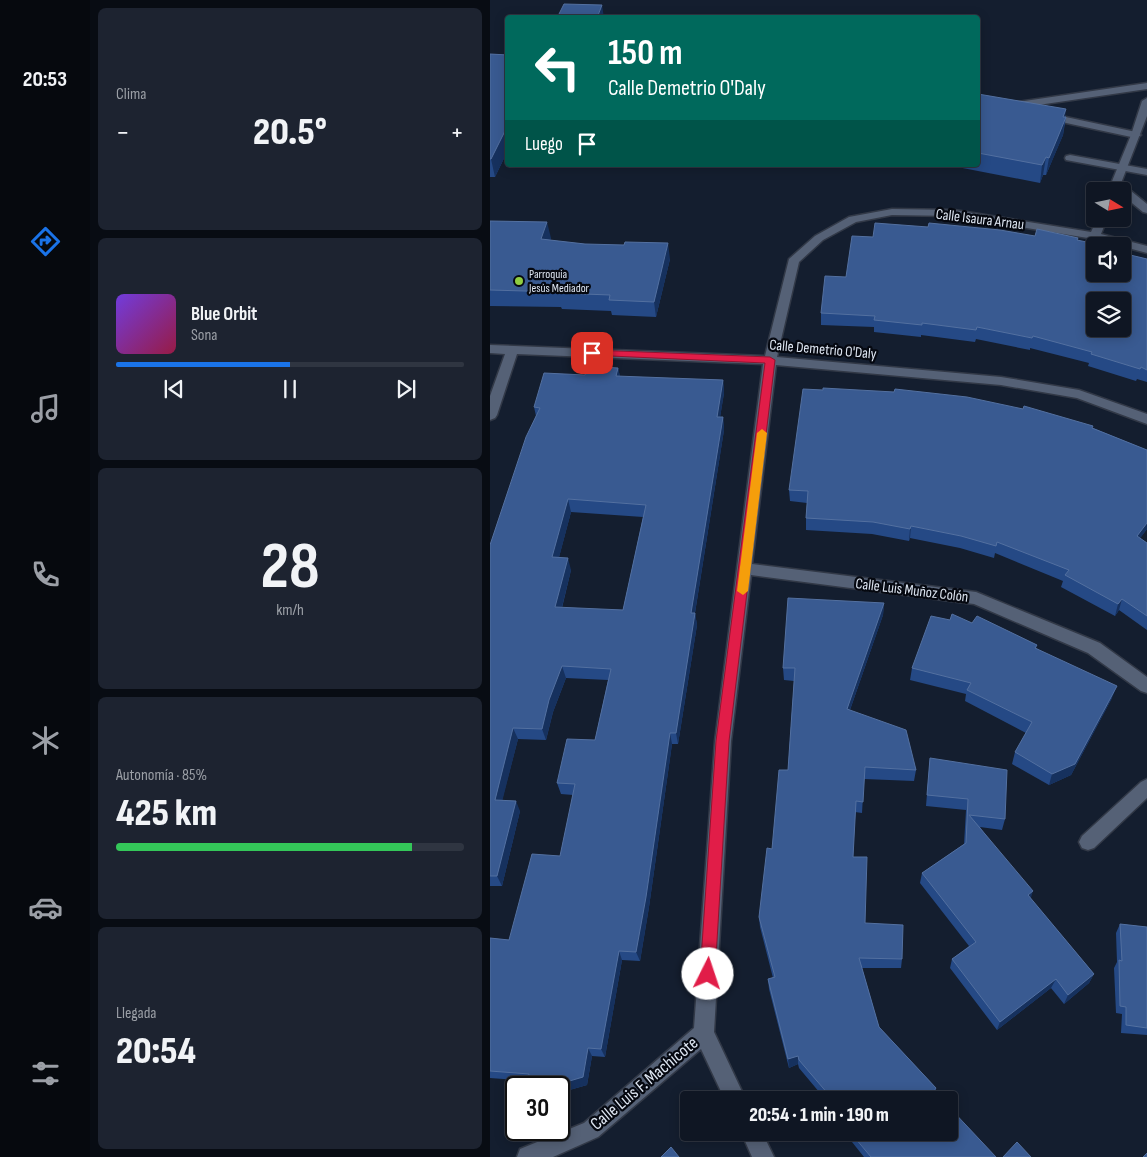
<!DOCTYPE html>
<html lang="es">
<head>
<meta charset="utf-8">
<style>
  :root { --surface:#0f1623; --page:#1d2330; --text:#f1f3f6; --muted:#9b9fa6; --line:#2f3541; --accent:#1a73e8 }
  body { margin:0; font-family:"Sofia Sans Condensed",sans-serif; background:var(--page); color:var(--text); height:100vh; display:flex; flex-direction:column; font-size:19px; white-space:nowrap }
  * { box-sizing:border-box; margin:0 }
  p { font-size:16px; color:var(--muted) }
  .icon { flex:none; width:28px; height:28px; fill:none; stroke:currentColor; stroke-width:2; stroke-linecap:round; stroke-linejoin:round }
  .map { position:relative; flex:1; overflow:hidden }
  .details { display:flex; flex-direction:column; gap:8px; padding:8px; background:#080c13; width:400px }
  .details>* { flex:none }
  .top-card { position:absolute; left:15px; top:15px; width:475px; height:152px; border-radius:5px; box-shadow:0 2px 12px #0003,0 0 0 1px var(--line); background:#00695c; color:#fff; overflow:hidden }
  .needle { width:32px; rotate:100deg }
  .controls { position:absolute; left:596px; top:182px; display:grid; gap:10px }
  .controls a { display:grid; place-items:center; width:45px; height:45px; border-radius:5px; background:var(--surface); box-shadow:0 2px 12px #0003,0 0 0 1px var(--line); font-size:25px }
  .speed { position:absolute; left:15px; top:1076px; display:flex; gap:10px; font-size:25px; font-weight:700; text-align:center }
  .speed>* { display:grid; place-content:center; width:65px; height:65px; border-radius:50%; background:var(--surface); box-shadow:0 2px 12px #0003,0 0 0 1px var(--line); line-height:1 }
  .speed .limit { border:2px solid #111; border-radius:8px; background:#fff; color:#111 }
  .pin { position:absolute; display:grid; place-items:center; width:42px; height:42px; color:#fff; margin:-21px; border-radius:10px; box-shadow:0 2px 8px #0006 }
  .me { position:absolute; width:55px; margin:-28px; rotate:4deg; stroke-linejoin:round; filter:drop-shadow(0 0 4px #0008) }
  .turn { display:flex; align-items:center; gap:18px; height:105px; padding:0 20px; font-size:22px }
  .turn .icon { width:65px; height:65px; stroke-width:2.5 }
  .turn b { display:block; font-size:35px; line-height:42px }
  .then { display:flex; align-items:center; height:48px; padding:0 20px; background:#0003; gap:10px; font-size:19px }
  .big { font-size:38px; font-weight:800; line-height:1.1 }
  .details .widget { flex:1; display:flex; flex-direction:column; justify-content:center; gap:8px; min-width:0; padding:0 18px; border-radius:8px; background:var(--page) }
  .details .dial { align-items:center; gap:0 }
  .dial b { font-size:65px; line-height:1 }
  .song { display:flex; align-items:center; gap:15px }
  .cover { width:60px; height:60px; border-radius:8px; background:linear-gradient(135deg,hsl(260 70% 55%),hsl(340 70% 35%)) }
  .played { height:5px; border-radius:2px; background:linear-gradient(90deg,var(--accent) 50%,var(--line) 50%) }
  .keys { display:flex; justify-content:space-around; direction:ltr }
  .heat { display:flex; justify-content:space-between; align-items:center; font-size:28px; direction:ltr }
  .charge { height:8px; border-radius:4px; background:linear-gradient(90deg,#34c759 85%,var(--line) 0) }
  .trip { position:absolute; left:190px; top:1091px; width:278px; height:50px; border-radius:5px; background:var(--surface); box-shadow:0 2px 12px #0003,0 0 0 1px var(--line); font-weight:800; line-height:50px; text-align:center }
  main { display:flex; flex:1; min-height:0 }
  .menu { display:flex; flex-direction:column; width:90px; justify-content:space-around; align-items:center; background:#06090e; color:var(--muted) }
  .menu .icon { width:35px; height:35px }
  .menu .selected { color:var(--accent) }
  .menu b { font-size:22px; color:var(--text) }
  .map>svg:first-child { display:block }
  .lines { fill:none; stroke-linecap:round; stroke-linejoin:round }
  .lane-casing { stroke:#323947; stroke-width:3 }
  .street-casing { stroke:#323947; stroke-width:3 }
  .lane { fill:#556176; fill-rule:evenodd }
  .street { fill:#556176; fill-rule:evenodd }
  .wall { fill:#254985; fill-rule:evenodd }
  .shaded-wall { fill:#16315e }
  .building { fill:#395a91; stroke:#5370a0; fill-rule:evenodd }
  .route { fill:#e11d48; stroke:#92132f }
  .slow { fill:#f59e0b }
  .poi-dot { fill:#90cd40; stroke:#050810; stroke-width:2 }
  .labels { text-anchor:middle; stroke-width:4.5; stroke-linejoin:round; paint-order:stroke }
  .far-poi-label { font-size:12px; fill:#dee6f2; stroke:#050810; text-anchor:start }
  .street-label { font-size:15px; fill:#dee6f2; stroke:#050810 }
  .near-street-label { font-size:18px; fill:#dee6f2; stroke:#050810 }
</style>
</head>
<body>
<main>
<nav class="menu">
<b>20:53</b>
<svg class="icon selected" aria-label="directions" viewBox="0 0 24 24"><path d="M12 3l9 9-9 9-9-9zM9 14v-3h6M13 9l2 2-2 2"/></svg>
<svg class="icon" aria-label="music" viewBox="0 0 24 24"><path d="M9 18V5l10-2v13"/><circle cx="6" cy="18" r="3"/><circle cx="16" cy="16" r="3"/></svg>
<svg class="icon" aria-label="phone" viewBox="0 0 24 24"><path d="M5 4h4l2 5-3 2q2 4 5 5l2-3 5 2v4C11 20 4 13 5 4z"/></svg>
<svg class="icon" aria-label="climate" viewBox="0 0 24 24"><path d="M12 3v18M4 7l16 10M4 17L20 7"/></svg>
<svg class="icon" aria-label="car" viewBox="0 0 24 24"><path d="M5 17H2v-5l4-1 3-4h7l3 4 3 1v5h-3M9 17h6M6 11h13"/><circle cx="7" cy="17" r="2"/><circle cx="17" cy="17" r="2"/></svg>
<svg class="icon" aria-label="filters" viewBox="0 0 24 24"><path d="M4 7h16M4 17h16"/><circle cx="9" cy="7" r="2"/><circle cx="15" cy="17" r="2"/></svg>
</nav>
<section class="details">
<div class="widget"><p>Clima</p>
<div class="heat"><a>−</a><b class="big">20.5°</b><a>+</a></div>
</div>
<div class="widget">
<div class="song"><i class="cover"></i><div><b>Blue Orbit</b><p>Sona</p></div></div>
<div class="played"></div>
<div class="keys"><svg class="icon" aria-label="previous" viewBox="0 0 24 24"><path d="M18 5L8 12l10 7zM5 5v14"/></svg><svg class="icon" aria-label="pause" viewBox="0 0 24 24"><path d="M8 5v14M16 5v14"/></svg><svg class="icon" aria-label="next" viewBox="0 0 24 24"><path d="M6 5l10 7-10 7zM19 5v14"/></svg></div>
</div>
<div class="widget dial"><b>28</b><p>km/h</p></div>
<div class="widget"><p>Autonomía · 85%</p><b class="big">425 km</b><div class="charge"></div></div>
<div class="widget"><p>Llegada</p><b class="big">20:54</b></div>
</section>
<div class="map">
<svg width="657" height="1157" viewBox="0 0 657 1157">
  <rect width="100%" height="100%" fill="#141e2f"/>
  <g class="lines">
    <defs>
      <path id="lane" d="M657,83V89L521,109L516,106L521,103Z
        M557,113L646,132L651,135L646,138L553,118V114Z
        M580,155L657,169V175L576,160L575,158L576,156Z
        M626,181L630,182L657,204V213L653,212L632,195V191H628L621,184Z"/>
      <path id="street" d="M657,98V116L628,191H618L641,135L652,101Z
        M402,209L464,210L601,232L607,219H617L611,234L657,246V253L604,239L464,216L402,215L366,222L333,240L309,262L287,357L511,377L589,390L657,414V424L587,398L511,385L286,365L262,564L486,592L610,643L657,677V693L651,691L598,653L484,604L261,575L241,741L224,1032L256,1100H235L211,1049L108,1137L63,1157H27L30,1149L94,1123L204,1028L225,741L273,364L27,354L7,415L5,418L0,420V396L15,354L0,353V345L275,356L299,259L325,236L359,217Z
        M657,779V798L604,848L598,850L592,848L589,842L592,836L651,782Z
        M251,1132H272L284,1157H262Z"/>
    </defs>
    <use href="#lane" class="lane-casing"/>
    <use href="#street" class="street-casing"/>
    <use href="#lane" class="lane"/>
    <use href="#street" class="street"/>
  </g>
  <path class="wall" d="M0,54L18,55V150L5,177H0V178Z
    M488,94L576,117L573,135L564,156L556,175H553L550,183L457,165H488Z
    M0,221L61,238L60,240L180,259L166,317L122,315L121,311L72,309L71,307L0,306Z
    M545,236L587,240L605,247L657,259V382L647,379L646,381L598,366L599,363L540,348V350L486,339L485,342L431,335V337L384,332V327L331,325V313L383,237Z
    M128,368L130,377L233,380L234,393L230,417H233L234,430L205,613L207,625L188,744H182L159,907L150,961L132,960L115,1057L102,1056L97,1085L69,1093V1088L37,1081L0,1078V938L19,940L70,856L83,795L71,794L67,783L105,740L118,680L76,678L63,712L56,740L28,739L12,800L30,811L12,886H0V545L46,416L44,407L95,375ZM81,512L153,517L133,610L72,608L81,570L69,557Z
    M603,428L657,450V529L650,538L657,543V630L629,610L625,616L571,587L573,581L505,553L504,558L470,548L420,538L419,541L382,534L316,530V518L317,503L300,501L299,490Z
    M394,603L393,615L360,710L426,770L424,781L374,779L372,813L365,812L363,857L375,923L412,959L411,968H372L389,1027L446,1088L445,1093L335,1099L309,1068L308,1064L299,1068L279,989L278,979L283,978L270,927L269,917L282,849L298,770L304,681L294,680L293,668Z
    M460,620L482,623L547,645L546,648L622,698L581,775L559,785L522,764L525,752L536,733L475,701L476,694L420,680L422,668Z
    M440,758L515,819L512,830L490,827L540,898L604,974L599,983L574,1004L561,988L507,1030L460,968L462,959L479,946L430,883L432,873L474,844L476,810L436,806Z
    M630,924L657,927V1035L631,1033L632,1014L626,1013L624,968L627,962L626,933Z
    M354,1132H459L506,1157H374Z"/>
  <path class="shaded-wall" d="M112,5L114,18H107Z
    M576,109L573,135L556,175L559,158Z
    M18,125V150L5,177L1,159Z
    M556,157L553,175L550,183L552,165Z
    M57,222L61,238L55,255L51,239Z
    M178,243L180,259L166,317L164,302Z
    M128,368L131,380L126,376Z
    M233,380L234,393L228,430L227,417Z
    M233,417L234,430L203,625L201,613Z
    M78,499L81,512L66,569L62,557Z
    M657,523V529L643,548L647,536Z
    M421,526L420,538L419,541L420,529Z
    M78,558L81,570L69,619L65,607Z
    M632,599L629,610L625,616L628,604Z
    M394,603L393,615L356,721L357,709Z
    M205,613L207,625L188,744L186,733Z
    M72,666L76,678L63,712L56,740L52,729L59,700Z
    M627,686L622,698L581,775L559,785L562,774Z
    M23,728L28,739L10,810L5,800Z
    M180,733L182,744L159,907L150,961L146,952Z
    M26,801L30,811L12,886L7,876Z
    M543,891L540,901L538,895Z
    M129,951L132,960L115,1057L111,1049Z
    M604,974L599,983L574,1004L578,995Z
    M566,979L561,988L507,1030L510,1022Z
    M98,1048L102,1056L97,1085L69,1093V1088H56Z
    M308,1056V1064L299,1068L298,1059Z"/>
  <path class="building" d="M74,4L112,5L107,18H67Z
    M0,54L18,55V125L1,159H0Z
    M488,94L576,109L573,117H576L567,139L559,158L556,157L552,165L488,153Z
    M0,221L57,222L51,239L95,244L134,245L135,242L178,243L164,302L119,300L120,295L68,293L69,292L0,290Z
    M385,223L438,227L439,223L510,230L545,236L547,229L588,238L587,240L606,244L605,247V274H632V253L657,259V370L651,367L650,369L601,354L602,352L543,336L542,338L487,327L486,330L432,323V325L384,320L385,316L331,313L335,276L356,277L362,236L383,237ZM605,301H632V329H605Z
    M97,366L128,368L126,376L233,380L227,417H233L201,613H205L186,733H180L156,897L146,952L129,951L111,1049L98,1048L93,1077L56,1088H36L39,1074L0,1071V938L19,940L42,854L70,856L85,784L67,783L77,739L105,740L121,669L72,666L59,700L52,729L23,728L5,800L26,801L7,876H0V545L36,437L50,408L44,407L54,373L95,375ZM78,499L156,505L133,610L65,607L78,558L62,557Z
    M333,388L404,392L405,389L477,397L533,409L534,406L603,426L602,428L657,450V523L647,536L657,543V616L632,599L628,604L575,575L579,570L507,542L506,546L471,536L421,526L420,529L383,522L316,518L318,491L299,490L313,389L333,390Z
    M298,598L394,603L357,709L416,730L426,770L375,767L373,802L366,801L363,857H377L375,923L413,925L412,959L369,958L389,1027L446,1088L444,1091L452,1100H334L339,1095L309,1060L308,1056L298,1059L278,979L285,977L269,917L277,848L282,849L289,770H298L305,668H293Z
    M462,614L482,623L487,616L547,645L545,648L627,686L585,764L562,774L525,752L542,722L477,690L481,683L422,668L441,616L460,620Z
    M440,758L517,770L515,819L479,815L543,891L538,895L604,974L578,995L566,979L510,1022L462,959L486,942L432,873L476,843L478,799L437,795Z
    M630,924L657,927V1028L636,1025V1007L630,1006L629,960L632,961Z
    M459,1107L506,1157H381L360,1132H459Z
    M527,1142L541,1157H513Z
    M181,1147L189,1157H171Z
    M657,1153V1157H653Z"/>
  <path class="route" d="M102,350L280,357L285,360L239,741L225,974L223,979L218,982L213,979L210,974L226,741L275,363L99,355V351Z"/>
  <path class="slow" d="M272,429L277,433L258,591L253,595L247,591L267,433Z"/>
  <circle class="poi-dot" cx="29" cy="281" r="5"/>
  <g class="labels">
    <g class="far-poi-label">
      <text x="39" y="278">Parroquia<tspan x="39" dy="14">Jesús Mediador</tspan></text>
    </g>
    <g class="street-label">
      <text transform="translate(490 219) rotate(7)" y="5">Calle Isaura Arnau</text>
      <text transform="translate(333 349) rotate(5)" y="5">Calle Demetrio O'Daly</text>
      <text transform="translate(422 590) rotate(7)" y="5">Calle Luis Muñoz Colón</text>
    </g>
    <g class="near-street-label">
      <text transform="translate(154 1083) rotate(-40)" y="6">Calle Luis F. Machicote</text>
    </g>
  </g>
</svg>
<div class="controls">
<a><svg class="needle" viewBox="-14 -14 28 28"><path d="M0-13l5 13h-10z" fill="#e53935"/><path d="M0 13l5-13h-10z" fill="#9b9fa6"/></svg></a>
<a><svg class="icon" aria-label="sound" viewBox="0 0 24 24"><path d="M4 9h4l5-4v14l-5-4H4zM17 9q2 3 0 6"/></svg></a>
<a><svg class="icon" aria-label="layers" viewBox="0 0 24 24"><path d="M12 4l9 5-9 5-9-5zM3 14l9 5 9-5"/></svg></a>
</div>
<div class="speed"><div class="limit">30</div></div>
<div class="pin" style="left:102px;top:353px;background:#d93025"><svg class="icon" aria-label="arrive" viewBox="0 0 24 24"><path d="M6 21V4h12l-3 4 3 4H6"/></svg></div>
<svg class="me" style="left:218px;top:974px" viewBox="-20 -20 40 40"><circle r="19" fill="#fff"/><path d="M0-13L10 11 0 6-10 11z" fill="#e11d48"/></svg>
<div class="trip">20:54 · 1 min · 190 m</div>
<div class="top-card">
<div class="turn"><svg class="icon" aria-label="left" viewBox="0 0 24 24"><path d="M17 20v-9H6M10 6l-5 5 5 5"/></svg><div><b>150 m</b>Calle Demetrio O'Daly</div></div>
<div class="then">Luego<svg class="icon" aria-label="arrive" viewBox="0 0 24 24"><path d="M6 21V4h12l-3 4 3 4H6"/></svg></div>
</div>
</div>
</main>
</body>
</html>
